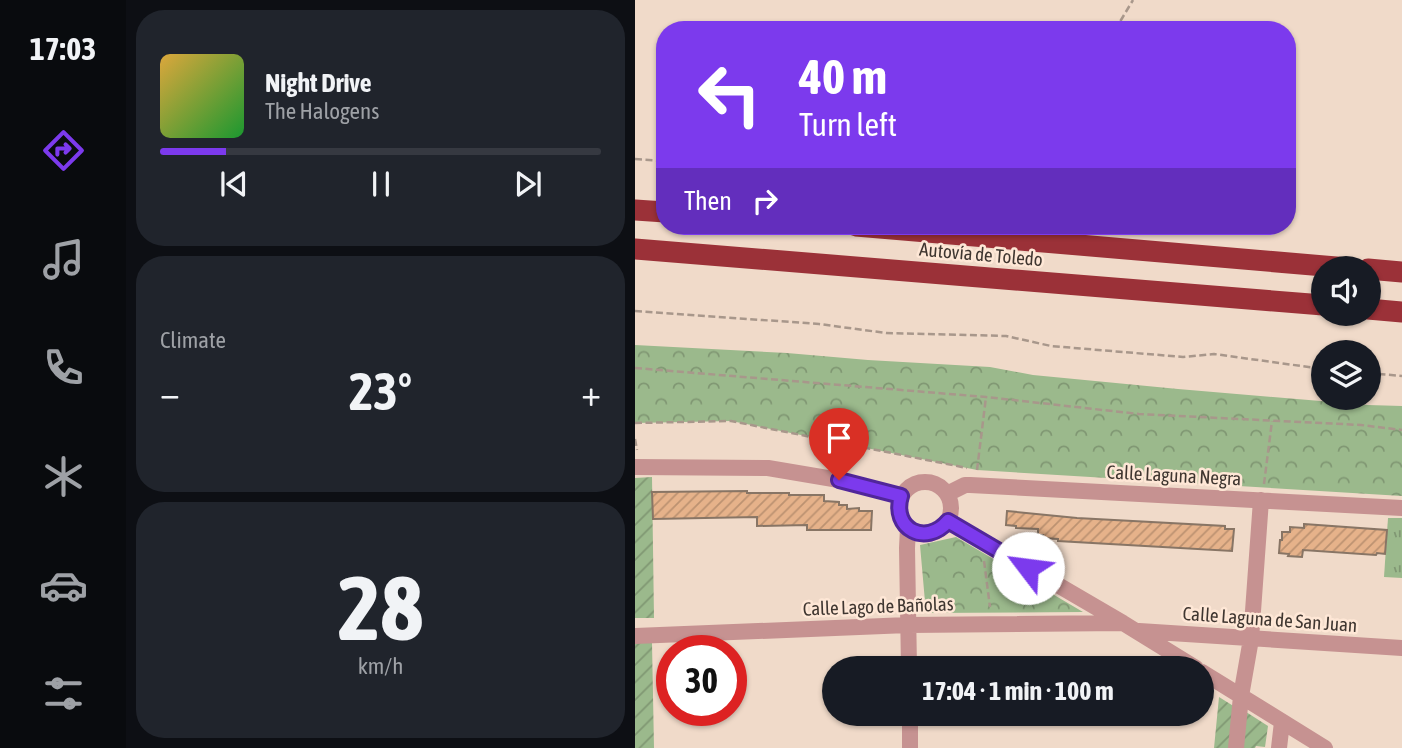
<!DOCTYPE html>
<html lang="en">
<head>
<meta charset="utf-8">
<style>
  :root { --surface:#171b24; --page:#20242c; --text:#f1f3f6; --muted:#9ea1a6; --line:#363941; --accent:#7c3aed }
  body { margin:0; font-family:"Asap Condensed",sans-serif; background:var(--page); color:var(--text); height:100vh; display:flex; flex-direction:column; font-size:26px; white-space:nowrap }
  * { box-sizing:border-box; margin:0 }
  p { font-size:23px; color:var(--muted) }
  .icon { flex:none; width:38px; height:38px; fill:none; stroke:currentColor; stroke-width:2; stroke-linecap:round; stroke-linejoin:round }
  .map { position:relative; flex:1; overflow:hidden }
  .drawer { display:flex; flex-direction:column; gap:10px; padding:10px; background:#0d0f14; width:509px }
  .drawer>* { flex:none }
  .top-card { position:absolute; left:21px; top:21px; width:640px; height:214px; border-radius:28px; box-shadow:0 2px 5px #0004; background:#7c3aed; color:#fff; overflow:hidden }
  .buttons { position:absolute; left:676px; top:256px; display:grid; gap:14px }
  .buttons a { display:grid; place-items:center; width:70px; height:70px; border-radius:50%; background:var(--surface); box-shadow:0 2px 5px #0004; font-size:35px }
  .speed { position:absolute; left:21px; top:635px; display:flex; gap:14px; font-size:35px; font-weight:700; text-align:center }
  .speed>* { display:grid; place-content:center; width:91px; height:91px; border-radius:50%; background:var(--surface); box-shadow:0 2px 5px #0004; line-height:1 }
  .speed .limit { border:10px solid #d22; background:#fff; color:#111 }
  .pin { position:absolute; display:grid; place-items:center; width:60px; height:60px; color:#fff; margin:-72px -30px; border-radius:50% 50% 50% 0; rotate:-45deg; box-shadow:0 0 7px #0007 }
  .pin .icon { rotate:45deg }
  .me { position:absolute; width:77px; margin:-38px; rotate:300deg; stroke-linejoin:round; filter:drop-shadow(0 0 5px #0008) }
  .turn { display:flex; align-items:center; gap:24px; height:147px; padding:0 28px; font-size:32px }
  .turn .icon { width:91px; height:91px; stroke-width:2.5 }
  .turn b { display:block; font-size:49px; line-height:60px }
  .then { display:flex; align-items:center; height:66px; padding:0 28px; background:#0003; gap:14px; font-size:26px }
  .big { font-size:52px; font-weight:700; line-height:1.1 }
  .drawer .card { flex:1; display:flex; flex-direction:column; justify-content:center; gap:10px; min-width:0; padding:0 24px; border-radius:28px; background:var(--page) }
  .drawer .dial { align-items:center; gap:0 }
  .dial b { font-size:91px; line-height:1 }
  .song { display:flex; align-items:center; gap:21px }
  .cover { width:84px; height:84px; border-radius:10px; background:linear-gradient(135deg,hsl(40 70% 55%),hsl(130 70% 35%)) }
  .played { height:7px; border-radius:4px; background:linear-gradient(90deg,var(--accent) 15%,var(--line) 15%) }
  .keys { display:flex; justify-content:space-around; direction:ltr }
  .heat { display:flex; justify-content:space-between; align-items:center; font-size:38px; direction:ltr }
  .trip { position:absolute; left:187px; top:656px; width:392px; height:70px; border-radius:35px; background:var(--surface); box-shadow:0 2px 5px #0004; font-weight:700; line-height:70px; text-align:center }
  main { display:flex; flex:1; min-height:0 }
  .tab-bar { display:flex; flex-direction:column; width:126px; justify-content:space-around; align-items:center; background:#090b0e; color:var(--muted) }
  .tab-bar .icon { width:49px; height:49px }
  .tab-bar .selected { color:var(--accent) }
  .tab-bar b { font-size:32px; color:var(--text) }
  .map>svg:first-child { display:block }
  .grass { fill:url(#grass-tufts) }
  .park { fill:url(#park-crowns) }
  .garden { fill:url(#garden-furrows) }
  .building { fill:url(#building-hatch); stroke:#887565; stroke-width:2 }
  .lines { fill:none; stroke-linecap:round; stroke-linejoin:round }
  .path { stroke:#a8978b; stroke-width:2.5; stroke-dasharray:7 3.5; stroke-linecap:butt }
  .street { stroke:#c69291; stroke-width:16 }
  .highway { stroke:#9b3138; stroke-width:21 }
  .route-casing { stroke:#51269a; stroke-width:18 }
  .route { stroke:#7c3aed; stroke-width:12 }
  .labels { text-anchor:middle; stroke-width:5; stroke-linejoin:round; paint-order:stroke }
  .street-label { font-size:19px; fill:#3f3630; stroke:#fee7d6 }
</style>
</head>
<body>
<main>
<nav class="tab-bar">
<b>17:03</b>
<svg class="icon selected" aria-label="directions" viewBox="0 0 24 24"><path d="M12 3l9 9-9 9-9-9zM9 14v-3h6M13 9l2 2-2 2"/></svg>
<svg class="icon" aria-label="music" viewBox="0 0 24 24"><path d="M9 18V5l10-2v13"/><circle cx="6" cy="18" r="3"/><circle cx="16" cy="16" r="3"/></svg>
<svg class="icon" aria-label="phone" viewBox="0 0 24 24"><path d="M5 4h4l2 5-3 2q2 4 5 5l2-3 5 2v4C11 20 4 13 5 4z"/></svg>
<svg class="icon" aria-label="climate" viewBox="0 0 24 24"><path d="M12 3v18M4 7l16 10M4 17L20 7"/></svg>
<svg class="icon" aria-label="car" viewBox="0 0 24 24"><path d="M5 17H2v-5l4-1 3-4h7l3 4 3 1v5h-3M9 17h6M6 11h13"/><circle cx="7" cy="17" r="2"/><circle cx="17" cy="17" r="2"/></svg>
<svg class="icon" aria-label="filters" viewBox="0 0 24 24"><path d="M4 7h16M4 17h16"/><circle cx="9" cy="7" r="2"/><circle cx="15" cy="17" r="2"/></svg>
</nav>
<section class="drawer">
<div class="card">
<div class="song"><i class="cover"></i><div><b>Night Drive</b><p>The Halogens</p></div></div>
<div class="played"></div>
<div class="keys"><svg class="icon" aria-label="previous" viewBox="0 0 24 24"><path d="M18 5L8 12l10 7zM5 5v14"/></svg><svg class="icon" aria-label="pause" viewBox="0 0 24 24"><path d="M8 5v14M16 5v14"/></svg><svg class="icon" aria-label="next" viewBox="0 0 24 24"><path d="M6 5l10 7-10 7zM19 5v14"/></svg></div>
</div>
<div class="card"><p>Climate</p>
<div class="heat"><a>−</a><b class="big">23°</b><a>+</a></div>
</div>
<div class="card dial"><b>28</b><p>km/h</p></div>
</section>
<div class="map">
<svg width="767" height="748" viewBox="0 0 767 748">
  <defs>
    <pattern id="grass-tufts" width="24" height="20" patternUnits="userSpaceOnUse" patternTransform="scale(1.75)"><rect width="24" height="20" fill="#9bb98c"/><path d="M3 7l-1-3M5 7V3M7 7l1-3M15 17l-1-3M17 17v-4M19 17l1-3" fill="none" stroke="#809773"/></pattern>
    <pattern id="park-crowns" width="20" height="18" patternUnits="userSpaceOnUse" patternTransform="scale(1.75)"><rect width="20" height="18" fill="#9bb98c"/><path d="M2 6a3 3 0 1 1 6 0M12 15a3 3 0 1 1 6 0" fill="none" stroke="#809773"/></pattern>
    <pattern id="garden-furrows" width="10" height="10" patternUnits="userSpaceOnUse" patternTransform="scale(1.75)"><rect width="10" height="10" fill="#9bb98c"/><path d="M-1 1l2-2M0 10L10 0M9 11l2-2" fill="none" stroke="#809773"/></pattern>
    <pattern id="building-hatch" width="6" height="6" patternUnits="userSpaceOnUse" patternTransform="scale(1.75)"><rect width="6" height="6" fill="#e6b28a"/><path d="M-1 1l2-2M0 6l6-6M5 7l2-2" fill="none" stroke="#bc9271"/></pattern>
  </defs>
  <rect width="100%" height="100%" fill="#f0dac9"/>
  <path class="grass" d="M753,518H767V578L749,577Z"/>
  <path class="park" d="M0,345L152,353L233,360L355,367L398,375L543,389L733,405L767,406V496L342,470L96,421L0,423Z
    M321,537L448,612L291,613L285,545Z"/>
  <path class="garden" d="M17,477L19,618H0V478Z
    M0,643H17L19,748H0Z
    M584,697L600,707L596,748H579Z
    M608,710L633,726L630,747L621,746L620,748H605Z"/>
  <path class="building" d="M112,491V493H154V495H189V501L204,502V505H212V509L224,508V511H237L236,530H172V525L122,526V517L18,519L17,492Z
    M372,511L442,518L590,526V529H599L597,551L423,541V539L407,538L408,535H403V529L381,528V526L371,525Z
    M669,524L752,530L750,554L742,553L741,555L668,550L667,557L653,556L654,554L644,553L645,540H647V532H655V527L669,528Z"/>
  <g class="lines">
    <path class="path" d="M480,30L498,0
      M0,159L30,161
      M0,311L184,324L251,333L371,336L416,346L548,357L579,354L688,369
      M0,368L351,397L504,414L726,425L767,430
      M733,373L767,376
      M0,423L96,421L332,468
      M0,439L2,450
      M342,470L351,397
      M629,484L637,421
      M349,561L355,607"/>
    <path class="street" d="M0,467L133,468L204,480L266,496
      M264 508a26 26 0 1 1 52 0a26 26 0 1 1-52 0Z
      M312,494L330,485H335L767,508
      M313,521L488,623L561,668
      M273,528L272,548L274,668
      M504,631L767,648
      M0,636L273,625L488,623
      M567,672L690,748
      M275,714V748
      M601,748L606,696L616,639L626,500
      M644,748L647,722"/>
    <path class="highway" d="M0,210L30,212
      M221,226L713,268
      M0,249L688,305
      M733,269L767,272
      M733,309L767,312"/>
  </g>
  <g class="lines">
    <defs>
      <path id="route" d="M204,480L266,496C256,529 291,547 313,521L393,568"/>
    </defs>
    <use href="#route" class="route-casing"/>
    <use href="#route" class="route"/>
  </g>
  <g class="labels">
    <g class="street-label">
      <text transform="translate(346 254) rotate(5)" y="7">Autovía de Toledo</text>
      <text transform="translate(539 475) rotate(3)" y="7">Calle Laguna Negra</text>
      <text transform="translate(243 606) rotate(-2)" y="7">Calle Lago de Bañolas</text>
      <text transform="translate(635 619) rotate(4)" y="7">Calle Laguna de San Juan</text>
    </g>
  </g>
</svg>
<div class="buttons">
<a><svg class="icon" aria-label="sound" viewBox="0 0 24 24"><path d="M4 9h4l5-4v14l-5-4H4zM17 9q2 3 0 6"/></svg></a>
<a><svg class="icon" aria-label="layers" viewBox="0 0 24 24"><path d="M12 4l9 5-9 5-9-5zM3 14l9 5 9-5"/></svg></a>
</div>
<div class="speed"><div class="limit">30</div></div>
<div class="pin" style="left:204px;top:480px;background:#d93025"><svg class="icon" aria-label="arrive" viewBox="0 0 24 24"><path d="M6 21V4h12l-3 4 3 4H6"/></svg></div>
<svg class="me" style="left:393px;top:568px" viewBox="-20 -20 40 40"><circle r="19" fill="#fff"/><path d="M0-13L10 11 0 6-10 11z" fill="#7c3aed"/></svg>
<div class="trip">17:04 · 1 min · 100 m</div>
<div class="top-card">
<div class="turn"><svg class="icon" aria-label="left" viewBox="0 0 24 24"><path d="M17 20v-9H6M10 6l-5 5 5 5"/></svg><div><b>40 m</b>Turn left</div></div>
<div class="then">Then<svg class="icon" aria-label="right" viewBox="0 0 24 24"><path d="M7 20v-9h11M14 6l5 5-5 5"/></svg></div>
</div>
</div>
</main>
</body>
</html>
